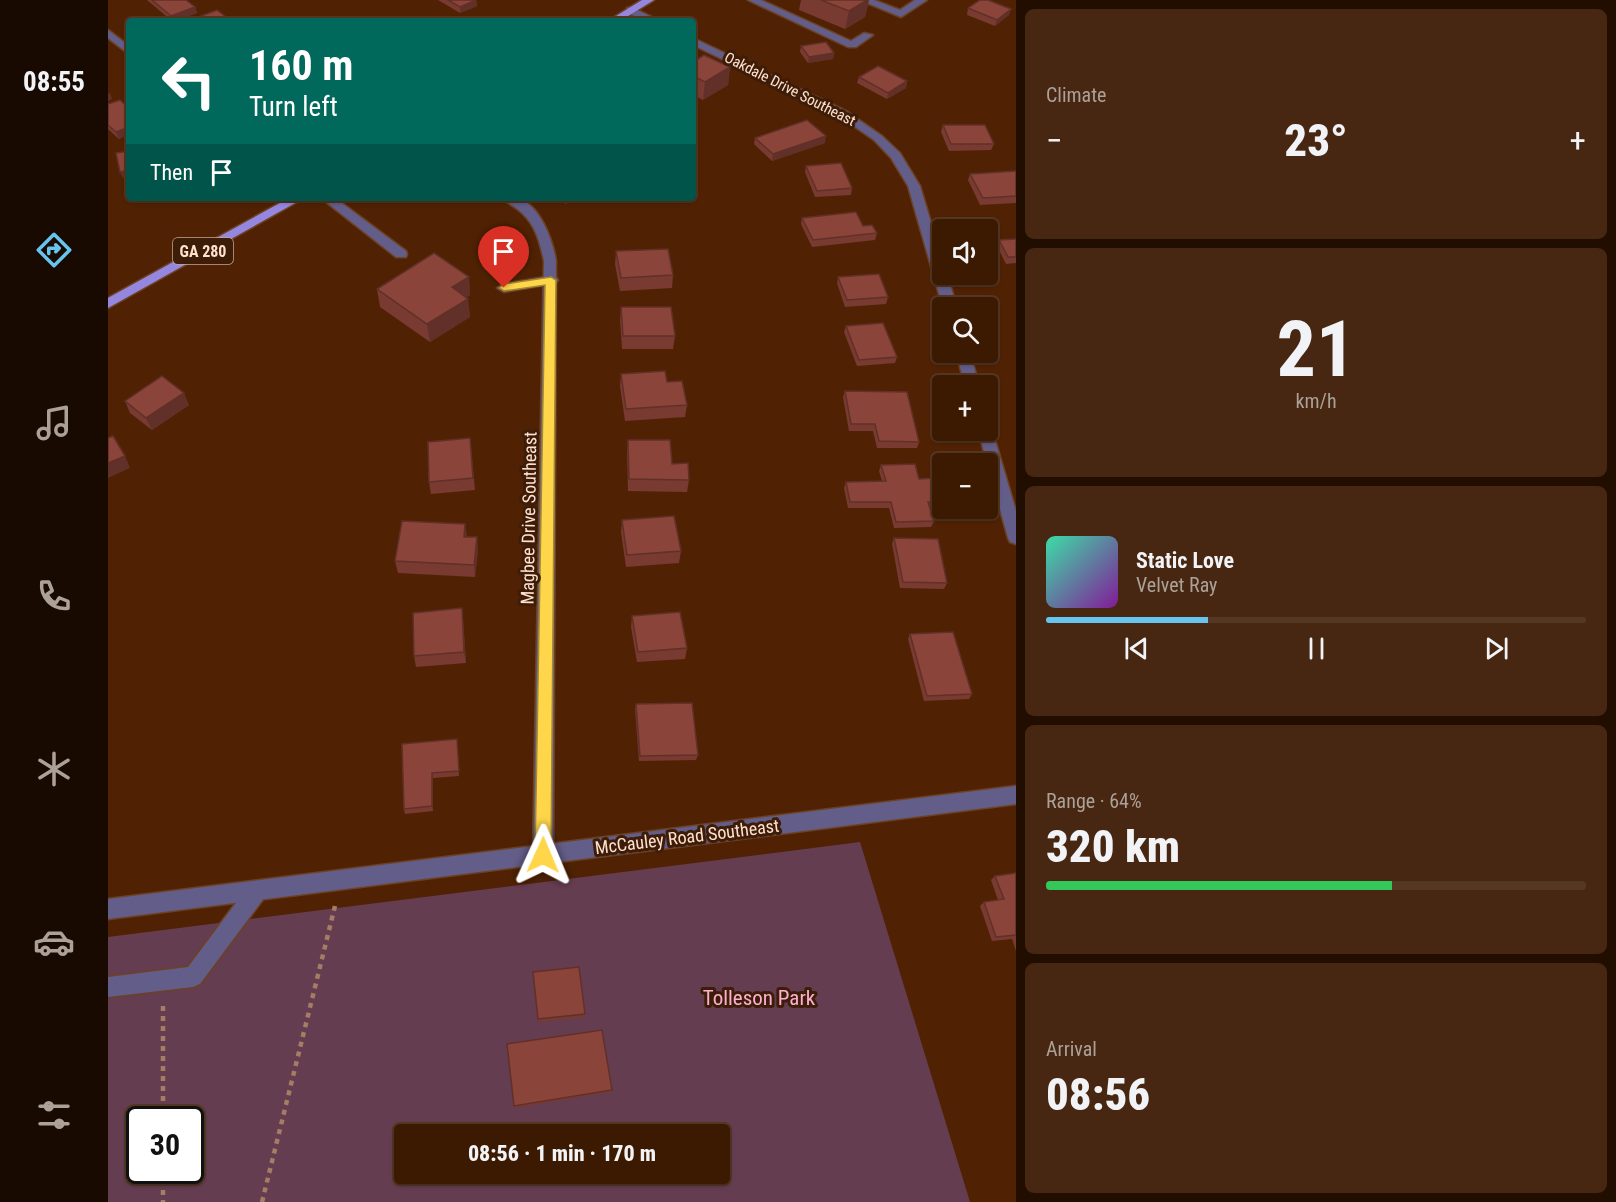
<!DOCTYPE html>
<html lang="en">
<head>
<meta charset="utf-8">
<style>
  :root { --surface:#3c1a02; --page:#472711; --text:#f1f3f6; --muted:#aca199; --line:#553824; --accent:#67c4ef }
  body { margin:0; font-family:"Roboto Condensed",sans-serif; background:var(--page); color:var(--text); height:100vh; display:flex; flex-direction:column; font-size:22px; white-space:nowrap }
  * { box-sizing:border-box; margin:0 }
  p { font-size:20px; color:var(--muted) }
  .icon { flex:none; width:33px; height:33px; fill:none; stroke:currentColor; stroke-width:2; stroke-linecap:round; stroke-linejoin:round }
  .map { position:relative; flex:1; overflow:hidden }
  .drawer { display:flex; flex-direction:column; gap:9px; padding:9px; background:#210e01; width:600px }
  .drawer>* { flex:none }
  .guide { position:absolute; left:18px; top:18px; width:570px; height:183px; border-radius:6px; box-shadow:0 2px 4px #0004,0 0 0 2px var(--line); background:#00695c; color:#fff; overflow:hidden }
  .controls { position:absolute; left:824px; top:219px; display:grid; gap:12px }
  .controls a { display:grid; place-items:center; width:66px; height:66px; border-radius:6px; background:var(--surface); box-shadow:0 2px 4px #0004,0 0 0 2px var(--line); font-size:30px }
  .speed { position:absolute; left:18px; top:1106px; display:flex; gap:12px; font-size:30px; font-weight:700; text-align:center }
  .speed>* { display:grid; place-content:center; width:78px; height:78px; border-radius:50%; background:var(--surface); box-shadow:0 2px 4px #0004,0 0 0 2px var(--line); line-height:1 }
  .speed .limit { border:3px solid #111; border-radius:9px; background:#fff; color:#111 }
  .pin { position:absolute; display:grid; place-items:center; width:51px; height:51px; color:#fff; margin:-62px -26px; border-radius:50% 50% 50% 0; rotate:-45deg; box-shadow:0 0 6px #0007 }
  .pin .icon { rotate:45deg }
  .me { position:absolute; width:66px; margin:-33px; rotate:1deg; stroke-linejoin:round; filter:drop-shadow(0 0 4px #0008) }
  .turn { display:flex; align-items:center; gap:21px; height:126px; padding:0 24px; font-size:27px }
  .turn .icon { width:78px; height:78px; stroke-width:2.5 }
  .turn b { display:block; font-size:42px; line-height:51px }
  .then { display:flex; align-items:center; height:57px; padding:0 24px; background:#0003; gap:12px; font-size:22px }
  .big { font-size:45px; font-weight:800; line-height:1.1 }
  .drawer .widget { flex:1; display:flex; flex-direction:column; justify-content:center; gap:9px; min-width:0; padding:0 21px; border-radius:9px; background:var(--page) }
  .drawer .dial { align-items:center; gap:0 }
  .dial b { font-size:78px; line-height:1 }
  .song { display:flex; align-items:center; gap:18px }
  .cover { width:72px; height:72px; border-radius:9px; background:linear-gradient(135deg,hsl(160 70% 55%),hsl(290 70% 35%)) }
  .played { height:6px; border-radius:3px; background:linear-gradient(90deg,var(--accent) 30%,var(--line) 30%) }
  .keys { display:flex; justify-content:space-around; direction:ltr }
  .heat { display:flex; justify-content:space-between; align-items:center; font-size:33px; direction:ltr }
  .charge { height:9px; border-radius:4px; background:linear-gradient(90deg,#34c759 64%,var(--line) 0) }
  .trip { position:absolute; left:286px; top:1124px; width:336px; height:60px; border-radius:6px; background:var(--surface); box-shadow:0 2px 4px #0004,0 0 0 2px var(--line); font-weight:800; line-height:60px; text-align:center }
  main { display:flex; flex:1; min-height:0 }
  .tabs { display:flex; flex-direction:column; width:108px; justify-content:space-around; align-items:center; background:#180a01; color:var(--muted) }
  .tabs .icon { width:42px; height:42px }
  .tabs .selected { color:var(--accent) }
  .tabs b { font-size:27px; color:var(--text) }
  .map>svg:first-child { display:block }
  .green { fill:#653d50; fill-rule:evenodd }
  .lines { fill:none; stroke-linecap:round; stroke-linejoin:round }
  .service-casing { stroke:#6c4124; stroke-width:3 }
  .minor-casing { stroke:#6c4124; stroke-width:3 }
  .tertiary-casing { stroke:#6c4124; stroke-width:3 }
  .primary-casing { stroke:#6c4124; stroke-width:3 }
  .path { stroke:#a37d64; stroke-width:4.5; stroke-dasharray:5 5; stroke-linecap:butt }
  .service { fill:#635d89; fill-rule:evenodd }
  .minor { fill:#635d89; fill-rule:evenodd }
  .tertiary { fill:#635d89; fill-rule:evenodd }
  .primary { fill:#9586e0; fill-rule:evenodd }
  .wall { fill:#783a31 }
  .shaded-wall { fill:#613028 }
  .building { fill:#8b4439; stroke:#613028; stroke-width:1.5 }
  .route { fill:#ffd54a; stroke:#a68a30; stroke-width:1.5 }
  .labels { text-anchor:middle; stroke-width:6; stroke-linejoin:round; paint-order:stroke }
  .far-street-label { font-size:15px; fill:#ffe1d0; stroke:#3e1d08 }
  .shield { fill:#3e1d08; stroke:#c5a694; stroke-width:1.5 }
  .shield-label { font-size:16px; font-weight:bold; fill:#ffe1d0 }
  .street-label { font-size:18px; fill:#ffe1d0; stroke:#3e1d08 }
  .near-park-label { font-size:21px; fill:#fdafd3; stroke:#3e1d08 }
</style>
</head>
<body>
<main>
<nav class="tabs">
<b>08:55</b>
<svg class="icon selected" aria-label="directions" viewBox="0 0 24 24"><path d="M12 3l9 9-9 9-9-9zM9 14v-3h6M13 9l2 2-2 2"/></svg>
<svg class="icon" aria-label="music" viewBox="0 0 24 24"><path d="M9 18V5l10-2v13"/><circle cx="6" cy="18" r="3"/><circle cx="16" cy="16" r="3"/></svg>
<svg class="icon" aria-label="phone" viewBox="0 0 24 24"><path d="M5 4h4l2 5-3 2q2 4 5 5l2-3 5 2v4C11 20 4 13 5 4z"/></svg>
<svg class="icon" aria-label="climate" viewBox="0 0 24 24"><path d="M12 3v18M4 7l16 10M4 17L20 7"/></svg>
<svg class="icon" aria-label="car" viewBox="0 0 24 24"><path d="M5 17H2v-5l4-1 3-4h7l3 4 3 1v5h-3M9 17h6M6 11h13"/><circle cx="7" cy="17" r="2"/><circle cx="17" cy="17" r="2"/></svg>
<svg class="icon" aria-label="filters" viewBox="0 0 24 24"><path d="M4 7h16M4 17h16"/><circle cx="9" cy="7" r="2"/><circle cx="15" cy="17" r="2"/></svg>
</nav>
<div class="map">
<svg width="908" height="1202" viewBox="0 0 908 1202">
  <rect width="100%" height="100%" fill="#502203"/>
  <path class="green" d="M752,842L862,1202H0V937ZM32,1119H82V1170H32ZM297,1134H612V1173H297Z"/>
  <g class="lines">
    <defs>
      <path id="service" d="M640,0H653L743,41L756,33L765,35L748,47H740Z
        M752,0H766L792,10L807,0H819L793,17Z
        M213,198H227L298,251L299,254L298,257H288Z
        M443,276L448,277L450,280L448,283L396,292L389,288L396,284Z
        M149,882L156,884L159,891L156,898L92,984L85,987L0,997V977L80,967L142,884Z"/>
      <path id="minor" d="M523,7L548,19L549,21H536L519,12V8Z
        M0,30L21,46V54L0,38Z
        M585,38L738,111L774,136L792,153L812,186L834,259V274H839L849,308H835L800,186L783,158L766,140L730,115L585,45Z
        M395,198C399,198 405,197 409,198C432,204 445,241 448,261L445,855L442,861L435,864L428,861L425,855L436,261C432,243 428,226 414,213C408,207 400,204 395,198Z
        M848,352H862L871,386H857Z
        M879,425L884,430L908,511V544L902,542L900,538L870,430H879Z"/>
      <path id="tertiary" d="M908,786V804L0,919V899Z"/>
      <path id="primary" d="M534,0H546L512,21H500Z
        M181,198H196L0,308V298Z"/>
    </defs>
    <use href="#service" class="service-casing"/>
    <use href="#minor" class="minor-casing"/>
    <use href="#tertiary" class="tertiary-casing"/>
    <use href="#primary" class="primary-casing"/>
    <path class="path" d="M55,1006V1119
      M55,1170V1202
      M154,1202L227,906"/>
    <use href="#service" class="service"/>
    <use href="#minor" class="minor"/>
    <use href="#tertiary" class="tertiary"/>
    <use href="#primary" class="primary"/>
  </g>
  <path class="wall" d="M39,0H78L87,7L89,13L68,21H64Z
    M330,0H368L369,6L352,13Z
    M693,0H761L757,17L737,29L691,10Z
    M860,8L901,15L887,26L859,15Z
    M693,46L726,53L725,59L700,63L692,52Z
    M585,62L622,67L620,85L595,100L585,95Z
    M751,77L799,81L798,88L779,99L749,83Z
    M0,104L21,108V134L11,139L0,129Z
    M835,125L886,144L883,150L841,151L833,132Z
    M647,138L717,143L664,161L646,144Z
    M698,166L744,188L743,195L707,197L697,172Z
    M908,171V203L872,205L860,180L862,174Z
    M448,198H467L458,204Z
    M694,218L755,226L769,233L767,240L704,247L693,224Z
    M908,239V263L898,264L889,246L891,240Z
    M508,251L565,275L564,288L512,291L507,264Z
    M361,277L362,295L358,298L360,299L362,317L322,342L272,307L269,289Z
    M730,277L780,297L778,304L737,307L729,283Z
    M513,307L567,336L565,349H514L512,320Z
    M738,326L789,357L787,363L749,366L736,332Z
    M513,374L559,382L579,405L577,417L517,421L512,386Z
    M737,391L811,442L809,448H769L765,431H741L735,397Z
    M17,401L81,405L44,430L22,413Z
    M362,438L367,490L323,494L321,482Z
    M520,440L564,464L581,480L579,492L520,491L519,452Z
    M773,465L811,479L834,498V505L833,508H822L826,521L823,527L786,528L781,508H740L736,488L738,482L774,481L771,471Z
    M514,520L573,551L571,563L518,567L513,532Z
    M358,537L370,549L367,577L290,573L287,561Z
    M786,538L839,583L836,589L792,588L784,544Z
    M524,616L579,648L577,659L529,662L523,627Z
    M355,620L358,663L308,667L306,656Z
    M802,634L864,694L861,699L816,701L800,639Z
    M528,704L590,755L588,760L531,761L527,709Z
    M349,739L351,776L325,778V811L297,814L296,809Z
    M908,873V951L904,939L884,941L872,906L876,902L890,900L883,880L887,876Z
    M425,972L477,1014V1017L430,1022Z
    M399,1044L504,1090L503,1092L406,1108Z"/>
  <path class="shaded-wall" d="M368,0L369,6L352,13V7Z
    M759,0H761L757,17L737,29L741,11Z
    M87,7L89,13L68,21H65L63,16Z
    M903,9L901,15L887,26L889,20Z
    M118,17L119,21H110V20Z
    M726,53L725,59L700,63L701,57Z
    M622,67L620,85L595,100L597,82Z
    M799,81L798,88L779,99L780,93Z
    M2,93L4,99L0,101V94Z
    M21,127V134L11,139L8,132Z
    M718,136L717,143L664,161L665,154Z
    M21,170V177L15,178L12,172Z
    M458,198H467L458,204Z
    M361,277L362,295L346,306L344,287Z
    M360,299L362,317L322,342L319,324Z
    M76,393L81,405L44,430L38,418Z
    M17,456L22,468L0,478V463Z
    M357,524L359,536L357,548L356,537Z
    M369,537L370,549L367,577L366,565Z
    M354,608L355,620L358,663L356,652Z
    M324,773L325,778V811L324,806Z"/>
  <path class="building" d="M44,0H78L87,7L63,16Z
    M340,0H368L352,7Z
    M713,0H759L741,11Z
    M872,0H880L903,9L889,20L860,8Z
    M109,10L118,17L110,20L111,21H80Z
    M718,42L726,53L701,57L693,46Z
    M596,55L622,67L597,82L585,76V62Z
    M770,66L799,81L780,93L751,77Z
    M12,100L21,108V127L8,132L0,125V104Z
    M699,120L718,136L665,154L647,138Z
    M835,125H877L886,144H843Z
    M21,151V170L12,172L8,153Z
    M733,163L744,188L709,191L698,166Z
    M908,171V196L875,198L862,174Z
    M748,212L755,226L764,225L769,233L705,240L694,218Z
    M908,239V257H900L891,240Z
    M560,249L565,275L513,278L508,251Z
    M326,253L361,277L344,287L360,299L319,324L269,289Z
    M771,274L780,297L739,300L730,277Z
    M513,307H563L567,336H515Z
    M775,323L789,357L751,360L738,326Z
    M557,371L559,382L574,381L579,405L518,409L513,374Z
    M54,376L76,393L38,418L17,401Z
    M737,391L799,392L811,442L771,441L767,424H743Z
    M5,436L17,456L0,463V438Z
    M362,438L365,478L321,482L320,442Z
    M520,440H562L564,464L580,463L581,480L521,479Z
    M807,464L811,479L828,478L834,498V502H820L826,521L788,522L783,502H742L738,482L778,481L773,465Z
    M566,516L573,551L519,555L514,520Z
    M294,521L357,524L356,537H369L366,565L287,561Z
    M786,538L830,539L839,583L795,582Z
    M354,608L356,652L306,656L305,613Z
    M572,612L579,648L530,652L524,616Z
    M845,632L864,694L819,696L802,634Z
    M584,703L590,755L532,756L528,704Z
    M349,739L351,771L324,773V806L296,809L294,744Z
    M908,873V935L888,937L876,902L896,899L887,876Z
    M471,967L477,1014L430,1019L425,972Z
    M494,1030L504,1090L406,1106L399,1044Z"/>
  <path class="route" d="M443,277L448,280L443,855L441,861L435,863L430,861L427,855L437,285L396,291L391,288L396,284Z"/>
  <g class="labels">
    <g class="far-street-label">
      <text transform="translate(682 89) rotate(27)" y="5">Oakdale Drive Southeast</text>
    </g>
    <rect class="shield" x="65" y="238" width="60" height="26" rx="4.5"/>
    <g class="shield-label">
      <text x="95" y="257">GA 280</text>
    </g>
    <g class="street-label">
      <text transform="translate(421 518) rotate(-89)" y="6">Magbee Drive Southeast</text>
      <text transform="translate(579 837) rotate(-7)" y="6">McCauley Road Southeast</text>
    </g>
    <g class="near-park-label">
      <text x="651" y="1005">Tolleson Park</text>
    </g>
  </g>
</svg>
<div class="controls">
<a><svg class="icon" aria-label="sound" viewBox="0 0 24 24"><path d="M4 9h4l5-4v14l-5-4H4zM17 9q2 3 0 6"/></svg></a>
<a><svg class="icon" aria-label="search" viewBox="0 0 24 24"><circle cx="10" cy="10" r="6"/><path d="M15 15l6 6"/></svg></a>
<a>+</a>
<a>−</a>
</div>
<div class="speed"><div class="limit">30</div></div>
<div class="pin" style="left:396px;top:288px;background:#d93025"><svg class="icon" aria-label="arrive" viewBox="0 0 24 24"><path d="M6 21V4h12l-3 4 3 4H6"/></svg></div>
<svg class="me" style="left:435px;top:855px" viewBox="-20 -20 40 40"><path d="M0-17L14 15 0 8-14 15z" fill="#ffd54a" stroke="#fff" stroke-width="4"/></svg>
<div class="trip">08:56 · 1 min · 170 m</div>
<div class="guide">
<div class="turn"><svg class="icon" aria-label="left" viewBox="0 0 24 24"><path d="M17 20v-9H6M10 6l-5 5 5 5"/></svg><div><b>160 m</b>Turn left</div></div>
<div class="then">Then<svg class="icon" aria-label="arrive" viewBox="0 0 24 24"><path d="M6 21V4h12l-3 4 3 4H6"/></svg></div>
</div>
</div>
<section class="drawer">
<div class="widget"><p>Climate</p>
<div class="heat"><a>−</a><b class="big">23°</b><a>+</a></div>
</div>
<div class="widget dial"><b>21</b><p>km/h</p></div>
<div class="widget">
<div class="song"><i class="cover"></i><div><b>Static Love</b><p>Velvet Ray</p></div></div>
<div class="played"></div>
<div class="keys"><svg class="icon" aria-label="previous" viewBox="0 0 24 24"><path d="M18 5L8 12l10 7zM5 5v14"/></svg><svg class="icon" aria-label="pause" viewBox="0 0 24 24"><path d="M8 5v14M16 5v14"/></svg><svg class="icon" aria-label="next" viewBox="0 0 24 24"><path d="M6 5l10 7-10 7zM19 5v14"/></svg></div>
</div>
<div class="widget"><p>Range · 64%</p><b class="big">320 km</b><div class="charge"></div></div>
<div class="widget"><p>Arrival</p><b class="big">08:56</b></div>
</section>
</main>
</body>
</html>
